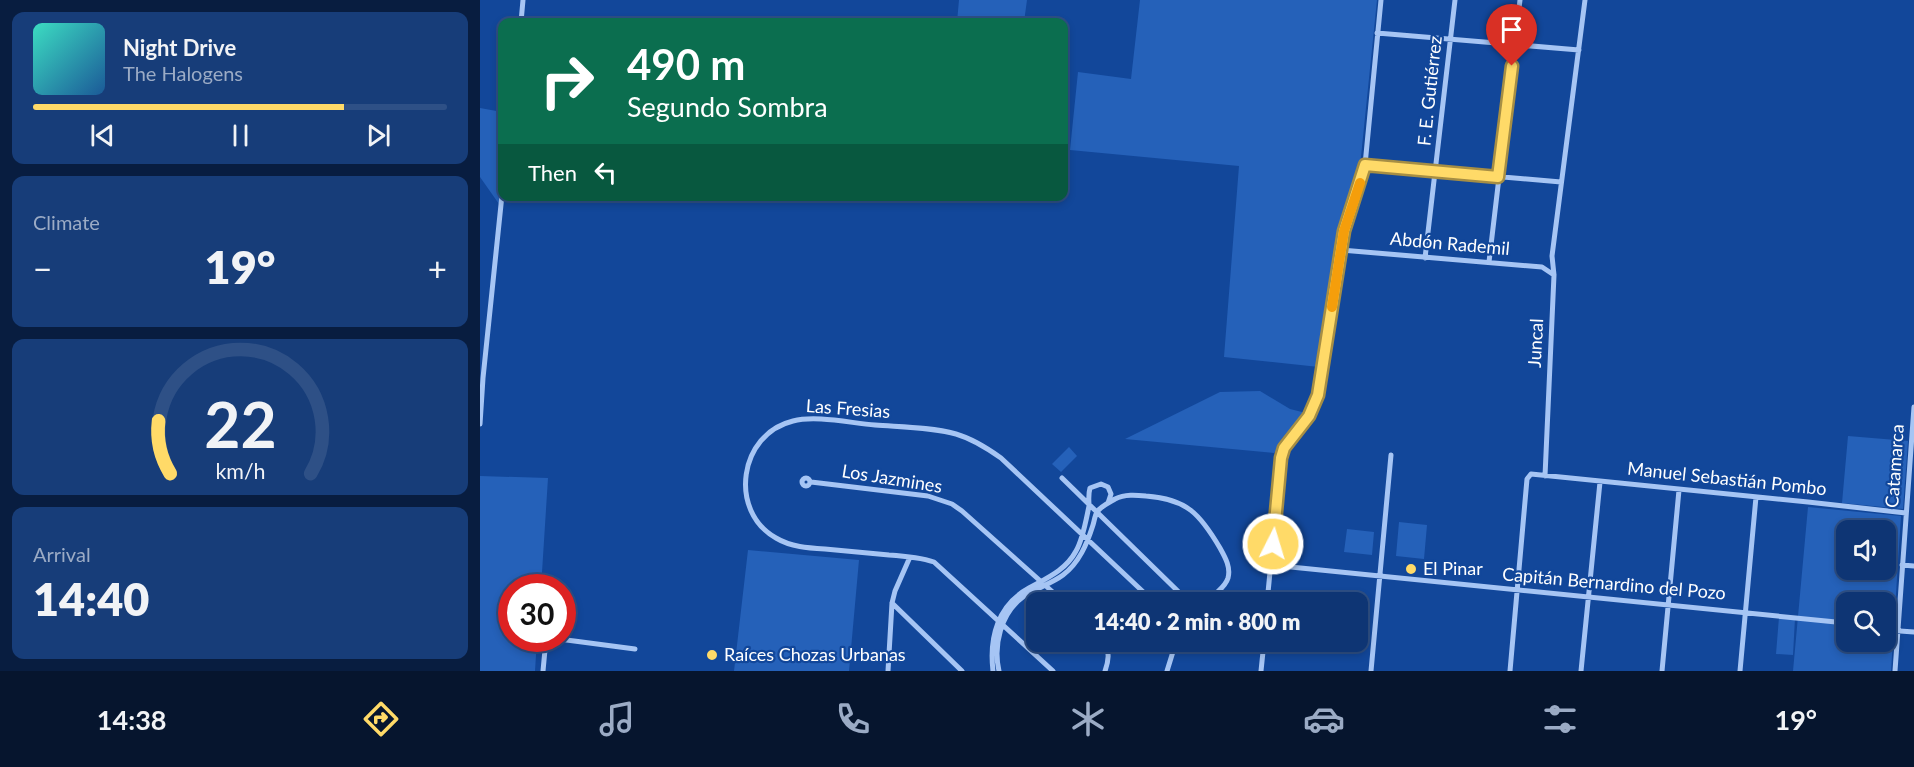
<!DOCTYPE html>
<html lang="en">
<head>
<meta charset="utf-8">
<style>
  :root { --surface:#0e3574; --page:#173d79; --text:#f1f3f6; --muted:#9babc5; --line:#2e5086; --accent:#ffda68 }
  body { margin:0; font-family:Lato,sans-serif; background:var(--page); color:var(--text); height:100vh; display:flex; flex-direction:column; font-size:22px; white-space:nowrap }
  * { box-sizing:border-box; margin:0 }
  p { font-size:20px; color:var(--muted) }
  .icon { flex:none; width:33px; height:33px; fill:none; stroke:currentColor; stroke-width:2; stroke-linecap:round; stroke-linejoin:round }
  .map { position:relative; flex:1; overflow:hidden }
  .panel { display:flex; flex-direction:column; gap:12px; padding:12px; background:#081d40; width:480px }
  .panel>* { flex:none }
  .guide { position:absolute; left:18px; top:18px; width:570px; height:183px; border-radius:12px; box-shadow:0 3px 9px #0003,0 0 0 2px var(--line); background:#0b6e4f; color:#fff; overflow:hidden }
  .controls { position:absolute; left:1356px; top:520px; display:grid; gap:12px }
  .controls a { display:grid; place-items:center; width:60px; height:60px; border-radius:12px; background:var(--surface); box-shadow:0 3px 9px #0003,0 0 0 2px var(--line); font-size:30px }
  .speed { position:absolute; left:18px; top:574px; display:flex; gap:12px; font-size:30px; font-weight:700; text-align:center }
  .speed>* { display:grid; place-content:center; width:78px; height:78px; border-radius:50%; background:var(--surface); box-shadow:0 3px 9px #0003,0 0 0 2px var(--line); line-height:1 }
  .speed .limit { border:9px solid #d22; background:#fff; color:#111 }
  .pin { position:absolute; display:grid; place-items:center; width:51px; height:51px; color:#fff; margin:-62px -26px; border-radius:50% 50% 50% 0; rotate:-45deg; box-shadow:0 0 6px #0007 }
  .pin .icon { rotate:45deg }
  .me { position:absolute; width:66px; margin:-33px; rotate:5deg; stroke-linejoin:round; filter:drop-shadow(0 0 4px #0008) }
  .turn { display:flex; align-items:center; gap:21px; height:126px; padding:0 30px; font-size:27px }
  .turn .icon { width:78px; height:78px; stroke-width:2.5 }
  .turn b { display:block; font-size:42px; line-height:51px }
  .then { display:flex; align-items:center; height:57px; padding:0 30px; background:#0003; gap:12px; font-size:22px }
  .big { font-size:45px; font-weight:800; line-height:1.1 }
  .panel .card { flex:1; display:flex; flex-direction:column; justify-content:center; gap:9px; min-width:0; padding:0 21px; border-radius:12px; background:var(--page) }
  .panel .dial { align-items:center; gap:0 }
  .dial svg { height:156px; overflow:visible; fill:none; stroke:var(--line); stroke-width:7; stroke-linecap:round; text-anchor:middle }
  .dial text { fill:var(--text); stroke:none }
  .song { display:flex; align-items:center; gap:18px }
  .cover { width:72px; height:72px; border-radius:9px; background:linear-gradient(135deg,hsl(170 70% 55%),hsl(210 70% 35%)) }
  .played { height:6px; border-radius:3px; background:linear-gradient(90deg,var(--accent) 75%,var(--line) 75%) }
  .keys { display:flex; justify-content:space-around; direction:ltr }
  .heat { display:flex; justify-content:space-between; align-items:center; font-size:33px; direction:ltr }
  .trip { position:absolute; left:546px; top:592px; width:342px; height:60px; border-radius:12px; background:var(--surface); box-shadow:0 3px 9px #0003,0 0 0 2px var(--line); font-weight:800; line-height:60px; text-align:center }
  .menu { display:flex; height:96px; justify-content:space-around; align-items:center; background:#06152e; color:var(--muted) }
  .menu .icon { width:42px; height:42px }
  .menu .selected { color:var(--accent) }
  .menu b { font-size:27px; color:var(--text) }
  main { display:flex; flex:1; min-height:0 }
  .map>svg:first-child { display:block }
  .green { fill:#2561b9; fill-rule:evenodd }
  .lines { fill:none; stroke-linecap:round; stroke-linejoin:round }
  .minor { stroke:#a6c5f4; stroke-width:5 }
  .route-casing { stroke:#a68e44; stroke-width:15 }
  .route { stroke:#ffda68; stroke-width:10 }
  .slow { stroke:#f59e0b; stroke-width:10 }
  .poi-dot { fill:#ffda68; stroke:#12479a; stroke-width:2 }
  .labels { text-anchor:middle; stroke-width:4.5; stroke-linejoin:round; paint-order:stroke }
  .street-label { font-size:18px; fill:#fff; stroke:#12479a }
  .poi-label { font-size:18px; fill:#fff; stroke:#12479a; text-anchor:start }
</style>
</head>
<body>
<main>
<section class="panel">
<div class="card">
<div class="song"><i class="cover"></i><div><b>Night Drive</b><p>The Halogens</p></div></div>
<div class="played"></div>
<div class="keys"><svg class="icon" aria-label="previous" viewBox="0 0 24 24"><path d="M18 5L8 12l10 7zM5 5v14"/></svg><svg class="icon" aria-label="pause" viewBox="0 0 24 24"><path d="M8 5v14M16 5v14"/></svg><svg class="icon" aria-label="next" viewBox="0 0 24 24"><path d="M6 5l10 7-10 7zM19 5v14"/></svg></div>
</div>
<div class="card"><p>Climate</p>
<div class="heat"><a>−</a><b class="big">19°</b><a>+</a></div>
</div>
<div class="card dial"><svg viewBox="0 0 100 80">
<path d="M14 69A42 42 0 1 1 86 69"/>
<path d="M14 69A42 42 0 0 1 8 42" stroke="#ffda68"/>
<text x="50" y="56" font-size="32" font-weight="700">22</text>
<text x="50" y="72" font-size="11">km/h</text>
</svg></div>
<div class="card"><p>Arrival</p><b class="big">14:40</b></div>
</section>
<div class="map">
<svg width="1434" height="671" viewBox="0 0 1434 671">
  <rect width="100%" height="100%" fill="#12479a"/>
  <path class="green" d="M479,0H547L544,22H477Z
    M660,0H897L879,176L859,235L839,367L744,357L759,166L590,150L598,72L651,79Z
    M0,108L22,112V153L19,204L0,177Z
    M780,391L810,409L826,413L804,444L794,453L645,439L740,392Z
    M1368,436L1428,441L1423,509L1362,503Z
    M589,447L597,456L581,472L572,464Z
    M0,476L68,478L61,588H32V639H57L55,671H0Z
    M1328,507L1421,516L1411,671H1313ZM1366,531H1406V570H1366ZM1366,603H1406V642H1366Z
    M919,522L947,525L944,559L916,556Z
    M867,529L894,532L892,555L864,552Z
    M268,550L379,560L369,671H254Z
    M1299,617L1315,618L1313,655L1296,654Z"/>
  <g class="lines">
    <path class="minor" d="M41,22L43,0
      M897,33L1099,50
      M885,165L1081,182
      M861,250L1062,267L1074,275
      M945,258L975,0
      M1009,262L1040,0
      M0,424L3,378L22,195
      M1065,476L1074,275L1072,256L1105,0
      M322 482a4 4 0 1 1 8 0a4 4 0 1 1-8 0Z
      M582,478L710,603
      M331,482L448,496L472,504L482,511L585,603
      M791,565L1366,623
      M1422,565L1434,566
      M412,603L482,671
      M787,603L801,458L804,448L829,416L838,395L864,231L885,165L901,0
      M1406,630L1434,632
      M79,639L155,649
      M63,671L66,639
      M408,671L412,603L415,591L430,557
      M513,671C509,637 518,605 549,588C567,578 586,570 596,551C603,539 606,520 609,506C609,500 608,495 610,488L621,484L628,487L631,494L628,503
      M519,671C513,645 521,613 543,597C556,588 571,584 583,575C599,563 607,544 613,525C614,522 615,515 617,512C620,507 630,502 635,499C645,494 656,495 666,496C707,499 720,514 740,548C745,557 751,567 748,578C745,588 731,597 722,603
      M573,671L454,562C439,557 424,556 409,555C387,553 366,551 345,549C328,548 311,547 296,538C248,511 259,434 313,421C336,415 370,423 395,425C421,427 451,427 476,434C493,439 507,448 521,458L675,603
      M625,671C629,660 629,653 626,642
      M687,671L696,642
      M781,671L784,642
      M891,671L911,455
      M1030,671L1047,479L1051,474L1328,502L1426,513
      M1101,671L1120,482
      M1182,671L1199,490
      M1260,671L1276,497
      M1415,671L1434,407"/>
  </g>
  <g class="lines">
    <defs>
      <path id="route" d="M793,544L801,458L804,448L829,416L838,395L864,231L885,165L1018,177L1032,66"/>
    </defs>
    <use href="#route" class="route-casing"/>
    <use href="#route" class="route"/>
    <path class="slow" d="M852,307L864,231L880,183"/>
  </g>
  <g class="poi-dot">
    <circle cx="931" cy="569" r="6"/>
    <circle cx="232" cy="655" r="6"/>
  </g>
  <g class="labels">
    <g class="street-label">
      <text transform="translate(950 91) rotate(-84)" y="6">F. E. Gutiérrez</text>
      <text transform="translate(970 244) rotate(5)" y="6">Abdón Rademil</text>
      <text transform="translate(1056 343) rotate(-87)" y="6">Juncal</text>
      <text transform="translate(368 409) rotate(4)" y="6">Las Fresias</text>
      <text transform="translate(1415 466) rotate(-86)" y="6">Catamarca</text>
      <text transform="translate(412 479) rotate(9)" y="6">Los Jazmines</text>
      <text transform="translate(1247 479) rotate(6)" y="6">Manuel Sebastián Pombo</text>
      <text transform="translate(1134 584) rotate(5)" y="6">Capitán Bernardino del Pozo</text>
    </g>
    <g class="poi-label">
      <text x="943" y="575">El Pinar</text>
      <text x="244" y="661">Raíces Chozas Urbanas</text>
    </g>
  </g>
</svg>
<div class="controls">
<a><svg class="icon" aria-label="sound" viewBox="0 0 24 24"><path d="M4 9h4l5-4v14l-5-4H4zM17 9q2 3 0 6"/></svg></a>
<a><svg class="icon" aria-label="search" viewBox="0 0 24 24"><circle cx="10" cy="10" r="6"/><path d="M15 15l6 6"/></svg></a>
</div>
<div class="speed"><div class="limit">30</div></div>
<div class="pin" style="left:1032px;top:66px;background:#d93025"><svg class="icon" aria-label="arrive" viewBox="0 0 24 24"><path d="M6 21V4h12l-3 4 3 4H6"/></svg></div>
<svg class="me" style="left:793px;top:544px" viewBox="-20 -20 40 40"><circle r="17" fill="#ffda68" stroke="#fff" stroke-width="3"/><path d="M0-11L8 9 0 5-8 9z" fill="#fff"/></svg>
<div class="trip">14:40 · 2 min · 800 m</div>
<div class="guide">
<div class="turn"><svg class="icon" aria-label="right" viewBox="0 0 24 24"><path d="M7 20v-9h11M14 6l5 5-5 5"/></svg><div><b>490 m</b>Segundo Sombra</div></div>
<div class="then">Then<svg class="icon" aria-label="left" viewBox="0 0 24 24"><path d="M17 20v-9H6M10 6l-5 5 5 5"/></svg></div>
</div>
</div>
</main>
<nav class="menu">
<b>14:38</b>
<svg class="icon selected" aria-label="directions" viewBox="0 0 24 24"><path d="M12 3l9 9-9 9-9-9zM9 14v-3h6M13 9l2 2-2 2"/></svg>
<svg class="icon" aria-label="music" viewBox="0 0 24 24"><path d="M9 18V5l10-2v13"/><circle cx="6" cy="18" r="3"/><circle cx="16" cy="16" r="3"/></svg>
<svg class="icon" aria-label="phone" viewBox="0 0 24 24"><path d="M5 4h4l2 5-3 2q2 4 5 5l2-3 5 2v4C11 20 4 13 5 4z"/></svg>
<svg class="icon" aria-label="climate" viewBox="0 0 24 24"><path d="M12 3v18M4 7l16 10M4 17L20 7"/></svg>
<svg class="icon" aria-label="car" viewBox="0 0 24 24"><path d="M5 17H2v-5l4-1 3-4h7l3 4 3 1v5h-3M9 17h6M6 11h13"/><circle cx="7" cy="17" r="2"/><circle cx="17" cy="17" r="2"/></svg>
<svg class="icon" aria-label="filters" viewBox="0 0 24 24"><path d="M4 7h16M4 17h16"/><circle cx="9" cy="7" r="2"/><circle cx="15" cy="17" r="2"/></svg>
<b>19°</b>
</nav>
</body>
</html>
